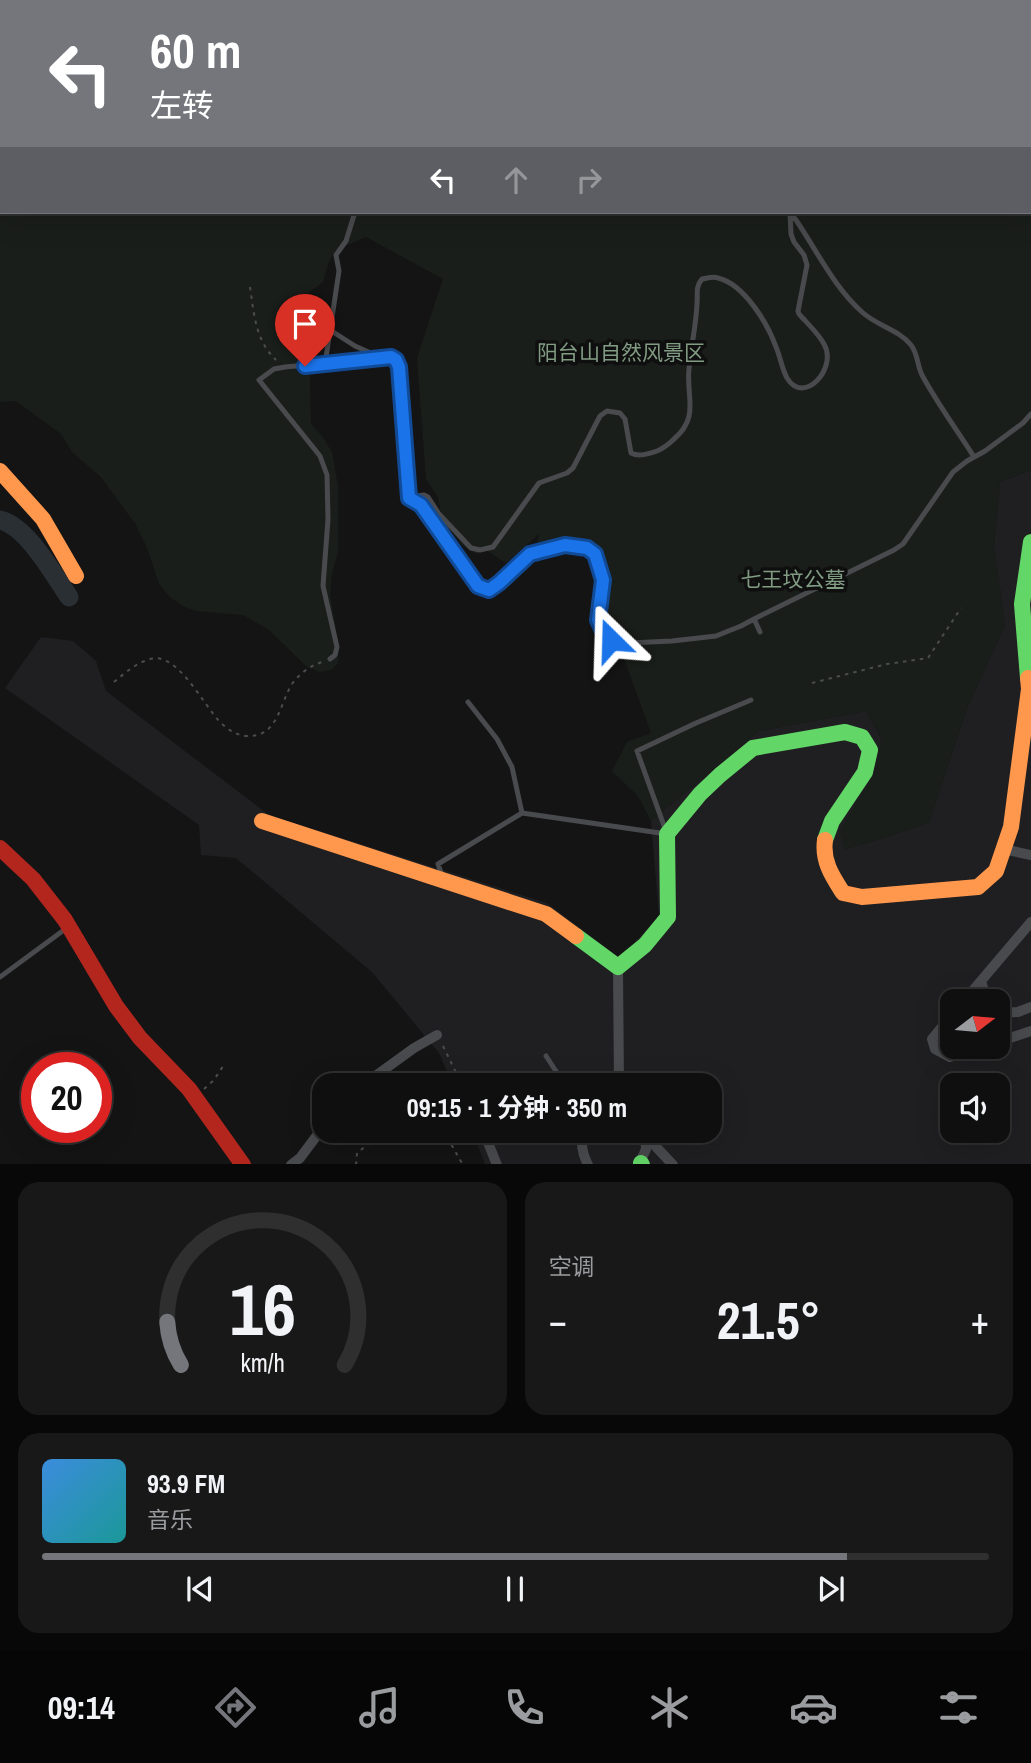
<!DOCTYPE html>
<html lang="zh">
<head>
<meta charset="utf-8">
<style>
  :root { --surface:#0f0f10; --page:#181819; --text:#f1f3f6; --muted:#9b9c9f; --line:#2f2f30; --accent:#74767c }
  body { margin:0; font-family:"Archivo Narrow","Noto Sans SC",sans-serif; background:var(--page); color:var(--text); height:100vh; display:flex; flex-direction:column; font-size:26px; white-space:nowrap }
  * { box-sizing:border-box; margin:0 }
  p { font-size:23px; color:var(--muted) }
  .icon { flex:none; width:38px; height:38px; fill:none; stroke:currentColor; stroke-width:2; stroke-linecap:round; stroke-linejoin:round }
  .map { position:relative; height:1164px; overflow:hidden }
  .sheet { display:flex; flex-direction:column; gap:18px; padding:18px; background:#080809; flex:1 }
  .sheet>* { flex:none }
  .guide { position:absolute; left:0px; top:0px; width:1032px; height:214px; box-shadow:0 7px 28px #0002,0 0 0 2px var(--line); background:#74767c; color:#fff; overflow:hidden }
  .needle { width:46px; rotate:74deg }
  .buttons { position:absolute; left:940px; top:989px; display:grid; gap:14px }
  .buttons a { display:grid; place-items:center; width:70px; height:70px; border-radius:14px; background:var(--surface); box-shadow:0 7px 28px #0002,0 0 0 2px var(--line); font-size:35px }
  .speed { position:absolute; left:21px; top:1052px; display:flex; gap:14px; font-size:35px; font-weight:700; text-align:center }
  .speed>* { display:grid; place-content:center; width:91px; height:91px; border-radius:50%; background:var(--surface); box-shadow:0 7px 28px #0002,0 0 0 2px var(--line); line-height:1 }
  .speed .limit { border:10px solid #d22; background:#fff; color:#111 }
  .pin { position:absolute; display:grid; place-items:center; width:60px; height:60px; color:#fff; margin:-72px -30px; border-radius:50% 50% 50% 0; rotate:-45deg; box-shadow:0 0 7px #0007 }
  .pin .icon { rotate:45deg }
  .me { position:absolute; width:77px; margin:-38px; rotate:338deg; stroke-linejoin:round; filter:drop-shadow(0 0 5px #0008) }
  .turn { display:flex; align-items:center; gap:24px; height:147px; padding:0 35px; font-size:32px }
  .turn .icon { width:91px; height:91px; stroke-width:2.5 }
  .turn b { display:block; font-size:49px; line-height:60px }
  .lanes { display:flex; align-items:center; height:66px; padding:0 35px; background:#0003; justify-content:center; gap:35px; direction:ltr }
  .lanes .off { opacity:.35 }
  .big { font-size:52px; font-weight:700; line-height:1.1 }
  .sheet .tile { flex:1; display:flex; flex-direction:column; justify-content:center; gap:10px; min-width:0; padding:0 24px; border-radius:21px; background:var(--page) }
  .sheet .dial { align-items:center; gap:0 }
  .dial svg { height:182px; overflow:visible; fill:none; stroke:var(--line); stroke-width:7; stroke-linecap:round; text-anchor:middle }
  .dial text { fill:var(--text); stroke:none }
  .song { display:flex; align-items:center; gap:21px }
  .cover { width:84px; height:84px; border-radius:10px; background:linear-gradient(135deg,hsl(210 70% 55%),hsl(180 70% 35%)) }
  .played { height:7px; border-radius:4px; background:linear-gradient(90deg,var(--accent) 85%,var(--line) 85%) }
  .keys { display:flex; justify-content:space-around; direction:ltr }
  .heat { display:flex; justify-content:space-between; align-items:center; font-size:38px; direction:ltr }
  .sheet .tiles { flex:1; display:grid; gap:18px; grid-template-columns:1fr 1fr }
  .tile:last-child { grid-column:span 2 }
  .trip { position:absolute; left:312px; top:1073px; width:410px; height:70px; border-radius:21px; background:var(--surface); box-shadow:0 7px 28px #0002,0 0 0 2px var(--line); font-weight:700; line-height:70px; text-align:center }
  .menu { display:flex; height:112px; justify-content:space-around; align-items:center; background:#060606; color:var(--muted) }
  .menu .icon { width:49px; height:49px }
  .menu .on { color:var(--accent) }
  .menu b { font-size:32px; color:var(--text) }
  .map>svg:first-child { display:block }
  .built { fill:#1f1f21; fill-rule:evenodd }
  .green { fill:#1a1e1a; fill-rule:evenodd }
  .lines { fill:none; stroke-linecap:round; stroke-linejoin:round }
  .river { stroke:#2a2f34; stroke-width:19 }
  .path { stroke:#4b4c4e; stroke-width:2; stroke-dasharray:3.5 5; stroke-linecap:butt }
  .lane { stroke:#494a4d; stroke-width:5 }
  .street { stroke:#494a4d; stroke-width:10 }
  .fast { stroke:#63d668; stroke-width:16 }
  .slow { stroke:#ff974d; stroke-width:16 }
  .jam { stroke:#b3261e; stroke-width:16 }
  .route-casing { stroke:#114b97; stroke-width:18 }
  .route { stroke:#1a73e8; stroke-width:12 }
  .labels { text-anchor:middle; stroke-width:7; stroke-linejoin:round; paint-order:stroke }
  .park-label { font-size:21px; fill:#819c83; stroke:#0f0f10 }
</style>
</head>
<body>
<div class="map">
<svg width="1031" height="1165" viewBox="0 0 1031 1165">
  <rect width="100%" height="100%" fill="#141415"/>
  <path class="built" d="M1031,470V1164H485L472,1131L709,1130V1085H453L439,1053L372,972L236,858L201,855L199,825L5,688L41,637L73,641L96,661L106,691L269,815L547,903L620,958L659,916L651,821L759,731L866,711L882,740L874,774L858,802L845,849L884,838L929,822L967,708L1005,625L994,546L1000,482ZM952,1001H998V1046H952ZM952,1085H998V1130H952Z"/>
  <path class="green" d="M0,0H1031V470L1000,482L994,546L1005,625L967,708L929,822L884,838L845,849L839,831L874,774L882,740L866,711L759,731L651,821L638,796L612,771L627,742L651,733L618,642H606L595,622L599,584L587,552L569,545L536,555L539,534L506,563L486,550L476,554L462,545L450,528L441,513L438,497L426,479L417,358L443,279L366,237L336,250L329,261L323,282L308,293L311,424L322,436L332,452L338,487V552L332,574L330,594L339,647L338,663L331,670L319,672L306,666L268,629L243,615L196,611L185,607L170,597L159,584L148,550L136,525L101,477L72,452L61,434L16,401L0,402ZM2,2H1031V212H2Z"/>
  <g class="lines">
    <path class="river" d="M0,520C27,526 54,575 69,597"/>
    <path class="path" d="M269,2L270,0
      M250,287C254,313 255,340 276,360
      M114,682C125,673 136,663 150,659C178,651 204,707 222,724C229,730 236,735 246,736C278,738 279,705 292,684C300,673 310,666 322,662
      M812,683L887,664L928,658L961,608
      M443,1046L462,1085
      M204,1089L214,1080L225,1063
      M443,1130L463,1165
      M356,1165L357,1153L386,1130"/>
    <path class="lane" d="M790,213L796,220C817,251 834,287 862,312C877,326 898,329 911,345C918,354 917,365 922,375C937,403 957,430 974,457
      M330,330L355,346L382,358
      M325,364L339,271L336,255L346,241L355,212
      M409,497L424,495L428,497L439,514L471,548L480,550L493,547L539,483L567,473L573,468L600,416L607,411L620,413L625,419L631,453C639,457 648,454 657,451C664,448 669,444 674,439C700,417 686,397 689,369C691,347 696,326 697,304C698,295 695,287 702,279C708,278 713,276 718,278C744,284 768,324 776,347C780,356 782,369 787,378C804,406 838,368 824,344C818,333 807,323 799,314L798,311L807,265L804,255L794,242L791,234L790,213
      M760,632L754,619L894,550L903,544L953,472L967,461L985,451L1023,423L1031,414
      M330,659L335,655L337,647L323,586L328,519L327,475L320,456L259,380L274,369L285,367L391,357L396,360L399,367L409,497L421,505L478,586L489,590L499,583L530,554L565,545L587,548L595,554L603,580L598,620L603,631L611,640L629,643L672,641L716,636L741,626L754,619
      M468,702L497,739L512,767L522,813L667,834L637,751L696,723L751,700
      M443,878L438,864L522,813
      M0,977L68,927
      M546,1056L565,1085"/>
    <path class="street" d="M1003,849L1031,855
      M618,967L619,1085
      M981,981L987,1001
      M964,1001L1031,922
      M998,1011L1000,1013L1018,1012L1031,1007
      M952,1015L932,1039L935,1049L950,1057L983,1046
      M998,1042L1031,1031
      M363,1085L414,1048L437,1035
      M483,1130L497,1165
      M585,1130C580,1143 582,1153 588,1165
      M645,1135L673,1165
      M291,1165L300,1158L324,1126
      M639,1165L646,1149L645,1134"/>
    <path class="fast" d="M1028,678L1022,604L1031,542
      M576,936L618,967L645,945L668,917L667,834L700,794L720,775L753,748L845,732L862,737L870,750L865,772L832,821L825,840
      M641,1163L642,1165"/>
    <path class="slow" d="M0,471L43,519L76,576
      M262,821L546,914L576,936
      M825,840C822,861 832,876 843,893L862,897L978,887L996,871L1011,827L1029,689L1028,678"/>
    <path class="jam" d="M0,848L33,879L65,920L116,1006L140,1038L189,1089L243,1165"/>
  </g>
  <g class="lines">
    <defs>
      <path id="route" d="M305,366L391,357L396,360L399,367L409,498L421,505L478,586L489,590L499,583L530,554L565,545L587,548L595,554L603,580L598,620L603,631L611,640"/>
    </defs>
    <use href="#route" class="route-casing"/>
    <use href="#route" class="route"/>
  </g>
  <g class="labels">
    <g class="park-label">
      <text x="621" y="360">阳台山自然风景区</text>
      <text x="793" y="587">七王坟公墓</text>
    </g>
  </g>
</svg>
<div class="buttons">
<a><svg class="needle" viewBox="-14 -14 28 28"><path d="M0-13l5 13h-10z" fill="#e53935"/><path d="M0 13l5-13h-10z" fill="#9b9c9f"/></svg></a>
<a><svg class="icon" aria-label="sound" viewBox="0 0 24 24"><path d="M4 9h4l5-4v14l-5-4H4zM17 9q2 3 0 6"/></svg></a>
</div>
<div class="speed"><div class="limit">20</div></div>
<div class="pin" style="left:305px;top:366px;background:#d93025"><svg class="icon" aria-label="arrive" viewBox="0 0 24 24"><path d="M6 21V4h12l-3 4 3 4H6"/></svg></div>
<svg class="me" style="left:611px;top:640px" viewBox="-20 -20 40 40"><path d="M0-17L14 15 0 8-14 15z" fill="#1a73e8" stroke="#fff" stroke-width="4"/></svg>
<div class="trip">09:15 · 1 分钟 · 350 m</div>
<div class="guide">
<div class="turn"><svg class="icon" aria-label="left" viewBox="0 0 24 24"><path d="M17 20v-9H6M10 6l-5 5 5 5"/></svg><div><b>60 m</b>左转</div></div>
<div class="lanes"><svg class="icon" aria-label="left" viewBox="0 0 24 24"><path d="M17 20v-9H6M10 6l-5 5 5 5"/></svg><svg class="icon off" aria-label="ahead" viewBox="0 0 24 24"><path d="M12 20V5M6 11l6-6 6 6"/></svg><svg class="icon off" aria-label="right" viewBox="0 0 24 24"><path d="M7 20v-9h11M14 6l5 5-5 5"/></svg></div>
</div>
</div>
<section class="sheet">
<div class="tiles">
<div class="tile dial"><svg viewBox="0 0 100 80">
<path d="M14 69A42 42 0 1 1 86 69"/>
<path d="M14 69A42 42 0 0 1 8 50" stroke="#74767c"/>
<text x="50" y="56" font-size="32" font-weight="700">16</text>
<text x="50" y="72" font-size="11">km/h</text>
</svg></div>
<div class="tile"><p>空调</p>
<div class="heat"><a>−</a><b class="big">21.5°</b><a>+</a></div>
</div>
<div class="tile">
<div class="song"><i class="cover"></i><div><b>93.9 FM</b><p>音乐</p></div></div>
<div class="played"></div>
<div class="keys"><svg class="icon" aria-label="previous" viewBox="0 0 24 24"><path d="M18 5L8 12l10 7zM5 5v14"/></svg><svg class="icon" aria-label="pause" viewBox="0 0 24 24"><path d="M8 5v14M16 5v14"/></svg><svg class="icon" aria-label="next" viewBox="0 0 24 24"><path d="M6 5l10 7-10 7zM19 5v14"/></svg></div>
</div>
</div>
</section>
<nav class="menu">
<b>09:14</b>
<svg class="icon on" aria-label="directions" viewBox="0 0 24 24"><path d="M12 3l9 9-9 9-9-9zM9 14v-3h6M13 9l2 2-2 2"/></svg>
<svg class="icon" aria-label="music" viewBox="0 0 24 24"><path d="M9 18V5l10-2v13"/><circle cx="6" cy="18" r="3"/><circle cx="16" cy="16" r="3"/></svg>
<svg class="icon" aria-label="phone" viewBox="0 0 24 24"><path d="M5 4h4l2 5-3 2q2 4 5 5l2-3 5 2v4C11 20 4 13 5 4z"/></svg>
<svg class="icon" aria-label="climate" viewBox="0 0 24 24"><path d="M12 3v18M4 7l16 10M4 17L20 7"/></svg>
<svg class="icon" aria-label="car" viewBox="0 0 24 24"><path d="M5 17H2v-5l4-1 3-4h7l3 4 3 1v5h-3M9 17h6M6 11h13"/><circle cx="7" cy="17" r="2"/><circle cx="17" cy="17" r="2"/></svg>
<svg class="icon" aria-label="filters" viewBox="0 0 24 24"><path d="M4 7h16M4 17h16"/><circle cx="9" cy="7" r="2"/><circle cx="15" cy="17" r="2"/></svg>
</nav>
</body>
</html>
